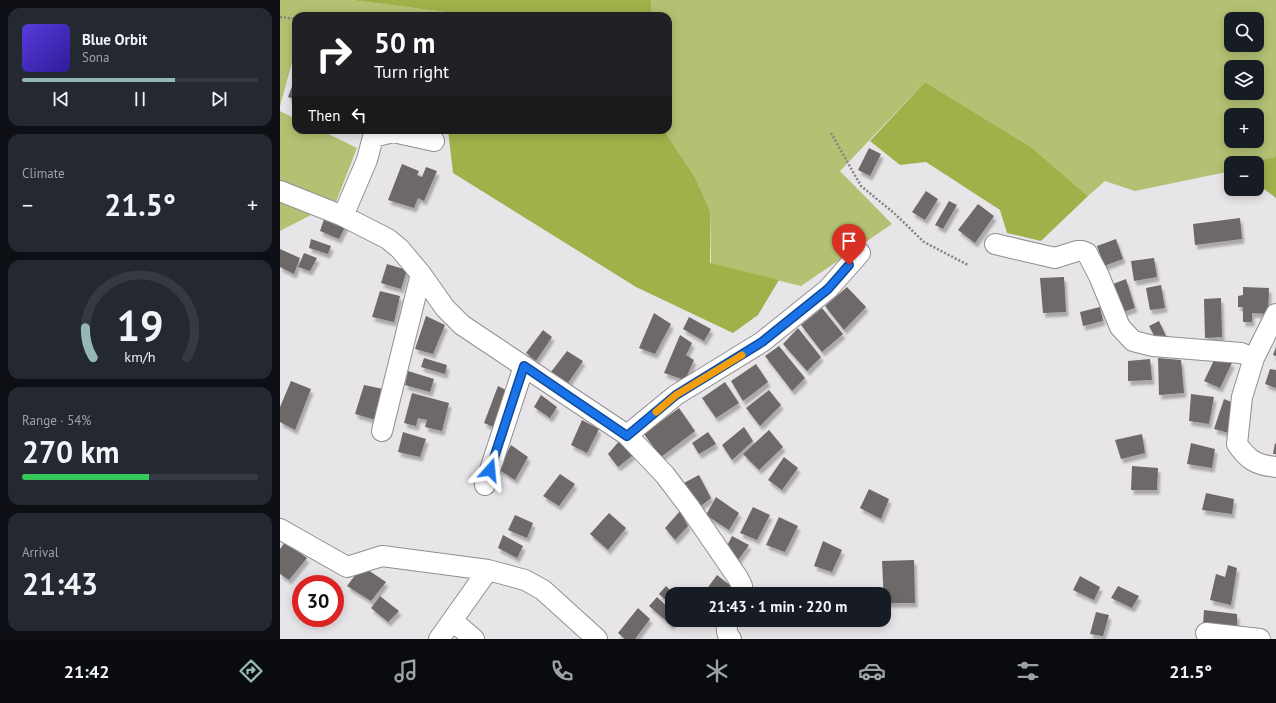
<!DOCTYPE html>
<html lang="en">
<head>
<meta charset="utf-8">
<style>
  :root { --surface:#171b24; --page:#242831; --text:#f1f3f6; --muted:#9ea1a6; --line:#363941; --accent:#96b7b2 }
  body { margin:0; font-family:"PT Sans",sans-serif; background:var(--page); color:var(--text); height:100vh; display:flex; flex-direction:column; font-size:15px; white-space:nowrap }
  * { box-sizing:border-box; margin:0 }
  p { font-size:13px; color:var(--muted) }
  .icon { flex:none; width:22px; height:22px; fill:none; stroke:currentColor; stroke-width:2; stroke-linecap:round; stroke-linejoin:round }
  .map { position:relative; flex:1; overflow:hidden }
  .panel { display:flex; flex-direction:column; gap:8px; padding:8px; background:#0d0f14; width:280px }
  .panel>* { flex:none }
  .guide { position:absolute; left:12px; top:12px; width:380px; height:122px; border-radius:12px; box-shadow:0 2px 10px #0003; background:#202124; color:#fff; overflow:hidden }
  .fabs { position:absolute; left:944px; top:12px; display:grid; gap:8px }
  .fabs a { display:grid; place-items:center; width:40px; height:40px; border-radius:8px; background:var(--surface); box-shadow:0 2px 10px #0003; font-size:20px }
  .speed { position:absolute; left:12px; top:575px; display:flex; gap:8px; font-size:20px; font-weight:700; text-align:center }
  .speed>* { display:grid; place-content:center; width:52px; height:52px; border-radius:50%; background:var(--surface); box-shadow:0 2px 10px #0003; line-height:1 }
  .speed .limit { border:6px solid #d22; background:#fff; color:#111 }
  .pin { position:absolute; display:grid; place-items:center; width:34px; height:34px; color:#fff; margin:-41px -17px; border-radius:50% 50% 50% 0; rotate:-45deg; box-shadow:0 0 4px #0007 }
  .pin .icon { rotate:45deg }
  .me { position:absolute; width:44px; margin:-22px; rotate:18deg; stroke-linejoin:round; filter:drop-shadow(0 0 3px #0008) }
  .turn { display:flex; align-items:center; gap:14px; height:84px; padding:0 16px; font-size:18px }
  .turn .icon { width:52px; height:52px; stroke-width:2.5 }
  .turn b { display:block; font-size:28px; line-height:34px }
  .then { display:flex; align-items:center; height:38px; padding:0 16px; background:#0003; gap:8px; font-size:15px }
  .big { font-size:30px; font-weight:600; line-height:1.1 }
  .panel .card { flex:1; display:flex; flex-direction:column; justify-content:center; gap:6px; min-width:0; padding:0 14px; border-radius:12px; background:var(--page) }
  .panel .dial { align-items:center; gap:0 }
  .dial svg { height:104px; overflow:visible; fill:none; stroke:var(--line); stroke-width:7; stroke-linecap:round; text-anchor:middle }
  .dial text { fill:var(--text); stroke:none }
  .song { display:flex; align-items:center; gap:12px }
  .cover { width:48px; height:48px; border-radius:6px; background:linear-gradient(135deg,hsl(250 70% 55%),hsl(250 70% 35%)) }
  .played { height:4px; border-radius:2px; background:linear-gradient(90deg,var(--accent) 65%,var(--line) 65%) }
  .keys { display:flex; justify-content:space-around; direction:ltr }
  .heat { display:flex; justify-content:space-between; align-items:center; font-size:22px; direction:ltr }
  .charge { height:6px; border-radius:3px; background:linear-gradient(90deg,#34c759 54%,var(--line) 0) }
  .trip { position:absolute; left:385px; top:587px; width:226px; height:40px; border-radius:12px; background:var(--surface); box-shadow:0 2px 10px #0003; font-weight:600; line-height:40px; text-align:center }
  .tab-bar { display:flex; height:64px; justify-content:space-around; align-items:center; background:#090b0e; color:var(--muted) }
  .tab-bar .icon { width:28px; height:28px }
  .tab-bar .on { color:var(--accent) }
  .tab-bar b { font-size:18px; color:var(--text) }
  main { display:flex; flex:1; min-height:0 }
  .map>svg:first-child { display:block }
  .green { fill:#b4c172; fill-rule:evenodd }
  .forest { fill:#a2b04a }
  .building { fill:#6c6967; filter:url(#shadow) }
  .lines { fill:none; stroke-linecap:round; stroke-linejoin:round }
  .minor-casing { stroke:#918e92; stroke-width:22 }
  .path { stroke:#848284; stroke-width:2.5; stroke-dasharray:2 2; stroke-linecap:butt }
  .minor { stroke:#fff; stroke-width:20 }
  .route-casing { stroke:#114b97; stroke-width:10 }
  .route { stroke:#1a73e8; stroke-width:7 }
  .slow { stroke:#f59e0b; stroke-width:7 }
</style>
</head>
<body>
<main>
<section class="panel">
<div class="card">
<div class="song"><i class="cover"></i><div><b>Blue Orbit</b><p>Sona</p></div></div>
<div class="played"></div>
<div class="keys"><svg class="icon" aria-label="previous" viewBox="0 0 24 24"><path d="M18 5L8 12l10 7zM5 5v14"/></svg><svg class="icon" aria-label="pause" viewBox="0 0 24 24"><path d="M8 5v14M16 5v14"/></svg><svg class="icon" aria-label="next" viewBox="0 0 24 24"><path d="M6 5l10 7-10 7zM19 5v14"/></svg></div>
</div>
<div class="card"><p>Climate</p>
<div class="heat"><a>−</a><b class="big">21.5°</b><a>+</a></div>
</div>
<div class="card dial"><svg viewBox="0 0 100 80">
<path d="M14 69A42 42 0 1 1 86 69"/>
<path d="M14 69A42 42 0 0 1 8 46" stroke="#96b7b2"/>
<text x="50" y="56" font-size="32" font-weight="700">19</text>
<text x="50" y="72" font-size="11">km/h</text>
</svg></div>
<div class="card"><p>Range · 54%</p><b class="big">270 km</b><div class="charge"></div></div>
<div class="card"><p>Arrival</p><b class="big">21:43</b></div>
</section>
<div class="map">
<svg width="996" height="639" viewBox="0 0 996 639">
  <defs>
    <filter id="shadow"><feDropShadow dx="2.5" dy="4.5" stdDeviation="1" flood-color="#0004"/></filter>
  </defs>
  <rect width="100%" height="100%" fill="#e8e5e8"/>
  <path class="green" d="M0,0H71L196,16H16V48L0,106Z
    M371,0H996V155C988,166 963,163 951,163V171L855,191L825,181L808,196L751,147L645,82L560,171L612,224L521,286L431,264L430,211L415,177L387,135L386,130H388V16H372ZM951,19H977V45H951ZM951,67H977V93H951ZM951,115H977V141H951Z
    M0,111L16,119V130H40L77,148L56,202L0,231Z"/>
  <path class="forest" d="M71,0H371L372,16H196Z
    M645,82L751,147L808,196L761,241L727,233L720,210L646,162L620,165L590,141Z
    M168,130H386L387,135L415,177L430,211V263L499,280L478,315L453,333L356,287L173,173Z
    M996,155V198L977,184V163H965L993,158Z"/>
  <path class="building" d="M16,76V100L8,97Z
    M589,148L601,154L590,176L578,170Z
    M122,164L139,171L137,175L142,177L146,167L157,171L144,201L138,198L134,208L108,200Z
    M646,191L658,199L645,220L632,212Z
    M669,201L677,205L663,229L655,225Z
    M698,204L714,216L695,243L678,230Z
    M45,216L66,225L59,239L40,231Z
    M960,218L962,239L915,245L913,224Z
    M31,239L51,246L48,254L29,248Z
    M836,239L843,259L824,266L817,246Z
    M0,249L20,258L14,274L0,267Z
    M24,253L37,258L30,271L18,267Z
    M874,258L877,277L854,281L851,261Z
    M107,264L127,270L121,289L101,283Z
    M784,277L786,312L763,313L760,278Z
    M846,279L855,308L843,312L833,284Z
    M881,285L885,308L870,310L866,288Z
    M567,287L586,307L564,330L545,306Z
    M963,287L989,288L988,314L972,313V322H963V307H958V296L963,295Z
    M100,291L120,296L114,322L92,317Z
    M941,298L942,337L925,338L924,299Z
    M820,307L823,321L803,326L800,312Z
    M542,308L563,334L542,352L521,325Z
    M374,313L391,324L375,354L359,348Z
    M146,316L165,325L153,354L135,349Z
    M409,317L431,329L424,341L403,329Z
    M879,321L886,336L877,341L869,326Z
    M518,328L541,357L527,371L503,344Z
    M263,330L272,337L256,361L246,353Z
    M400,335L412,343L406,355L414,360L405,380L384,373Z
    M499,346L525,378L512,391L485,356Z
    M996,347V356L993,355Z
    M287,351L303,361L288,383L271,372Z
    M936,356L952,363L940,388L924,381Z
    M144,358L167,365L165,374L141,367Z
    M878,358L901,360L904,393L879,395Z
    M870,359L872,380L848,381V361Z
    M476,364L488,382L463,401L451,381Z
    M990,369L996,370V388L985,384Z
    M128,371L154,379L150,392L125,385Z
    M11,381L31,389L15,430L0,422V407Z
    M445,382L459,403L436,418L422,398Z
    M84,385L103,389L96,420L75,414Z
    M218,386L230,392L216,428L204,423Z
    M489,390L501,405L480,426L466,408Z
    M132,393L169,403L162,431L145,427L147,420L138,418L136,426L124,423Z
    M911,394L934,397L929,424L909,421Z
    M261,395L277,407L270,418L254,407Z
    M944,399L959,405L949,433L934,429Z
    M399,408L415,431L381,457L364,434Z
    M302,420L319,429L307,453L291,445Z
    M464,427L473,441L452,460L442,445Z
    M489,430L503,447L479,470L463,454Z
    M123,432L146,439L140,457L118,452Z
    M428,432L436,444L419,454L412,443Z
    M862,434L865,453L841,459L835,440Z
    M341,439L353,455L338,467L328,454Z
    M911,443L935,449L932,468L907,464Z
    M995,443L996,444V454H993Z
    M231,445L248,457L235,480L218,469Z
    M504,457L518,468L502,490L488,480Z
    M852,466L878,468L877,490H851Z
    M280,474L295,484L279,506L263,496Z
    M419,475L431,498L417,509L402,484Z
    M589,489L609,499L601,519L580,508Z
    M926,493L954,499L952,514L922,510Z
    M436,497L459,513L449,530L426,515Z
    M473,507L490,515L477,540L460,533Z
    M400,511L408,526L395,540L385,528Z
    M329,513L346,528L328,550L310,534Z
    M235,515L253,523L247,538L228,530Z
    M499,517L518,526L505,552L486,545Z
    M223,535L243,546L237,558L218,548Z
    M452,536L469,545L458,560L444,552Z
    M543,541L562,550L552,572L534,566Z
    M5,542L27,558L9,580L0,574V549Z
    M634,560L635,603H604L602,561Z
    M948,565L957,568L951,605L930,600L936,574L945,577Z
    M82,566L106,582L91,601L67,586Z
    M437,575L455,589L452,594H423Z
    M800,576L820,587L814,600L793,590Z
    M386,586L394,594H392V606L379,594Z
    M838,586L859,596L852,608L831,598Z
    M100,596L119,611L108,622L91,608Z
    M377,597L392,611V620H395L391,625L369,606Z
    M358,608L370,619L355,639H345L338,633Z
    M924,610L957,614V628L923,625Z
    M816,612L829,615L823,636L810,634Z"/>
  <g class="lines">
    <defs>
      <path id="minor" d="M0,191L63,216L108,239L120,249L141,274L165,308L182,325L347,435L385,475L410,508L458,578L462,586L461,594
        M63,216L87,160L93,137L113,132L154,141
        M715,244L775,258L797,251H802L807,253L819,276L840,327L853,341L873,346L961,353L974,358
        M996,314L974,358L962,397L957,444C968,460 976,465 996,467
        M102,431L141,274
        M347,435L396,395L482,342L548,289L580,253
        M205,485L244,366
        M0,529L67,567L102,556L208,570L245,580L263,590L317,639
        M448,620C446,627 446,634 451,639
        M173,621L194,639
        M926,633L980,639
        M159,639L208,570"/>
    </defs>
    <use href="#minor" class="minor-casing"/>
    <path class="path" d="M0,17L16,19
      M551,133L581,186L614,213L644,242L688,265"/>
    <use href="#minor" class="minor"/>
  </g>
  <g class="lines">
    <defs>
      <path id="route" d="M210,470L244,366L347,436L396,395L482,342L548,289L569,265"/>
    </defs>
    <use href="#route" class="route-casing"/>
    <use href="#route" class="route"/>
    <path class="slow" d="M376,412L396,395L462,355"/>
  </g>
</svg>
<div class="fabs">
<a><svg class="icon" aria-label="search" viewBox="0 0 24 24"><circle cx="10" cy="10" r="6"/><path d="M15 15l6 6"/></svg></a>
<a><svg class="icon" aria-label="layers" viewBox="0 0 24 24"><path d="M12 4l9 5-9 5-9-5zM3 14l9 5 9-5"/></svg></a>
<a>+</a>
<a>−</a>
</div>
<div class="speed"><div class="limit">30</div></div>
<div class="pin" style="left:569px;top:265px;background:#d93025"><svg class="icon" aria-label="arrive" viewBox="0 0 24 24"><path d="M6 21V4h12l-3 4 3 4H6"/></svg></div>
<svg class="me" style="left:210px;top:470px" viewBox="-20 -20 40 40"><path d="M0-17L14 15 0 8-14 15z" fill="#1a73e8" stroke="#fff" stroke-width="4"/></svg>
<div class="trip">21:43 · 1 min · 220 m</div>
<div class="guide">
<div class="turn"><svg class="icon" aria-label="right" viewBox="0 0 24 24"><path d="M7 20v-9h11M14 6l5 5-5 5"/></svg><div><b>50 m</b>Turn right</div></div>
<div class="then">Then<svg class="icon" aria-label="left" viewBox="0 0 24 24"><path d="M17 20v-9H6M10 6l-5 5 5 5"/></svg></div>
</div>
</div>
</main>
<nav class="tab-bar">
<b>21:42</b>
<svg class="icon on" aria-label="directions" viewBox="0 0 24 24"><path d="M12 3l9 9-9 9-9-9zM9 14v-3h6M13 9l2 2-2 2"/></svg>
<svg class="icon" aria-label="music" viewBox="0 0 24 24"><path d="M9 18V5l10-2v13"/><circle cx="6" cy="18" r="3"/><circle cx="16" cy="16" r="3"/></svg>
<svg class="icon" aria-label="phone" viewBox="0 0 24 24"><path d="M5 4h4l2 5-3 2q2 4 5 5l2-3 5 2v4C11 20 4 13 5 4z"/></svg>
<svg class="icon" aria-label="climate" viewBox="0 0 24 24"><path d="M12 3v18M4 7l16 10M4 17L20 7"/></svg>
<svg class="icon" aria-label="car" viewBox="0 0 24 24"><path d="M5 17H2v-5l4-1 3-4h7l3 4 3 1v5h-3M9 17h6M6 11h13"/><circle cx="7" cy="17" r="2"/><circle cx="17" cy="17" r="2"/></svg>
<svg class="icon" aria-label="filters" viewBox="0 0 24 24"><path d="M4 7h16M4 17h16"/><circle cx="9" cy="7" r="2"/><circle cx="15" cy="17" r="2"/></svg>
<b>21.5°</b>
</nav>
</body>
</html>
